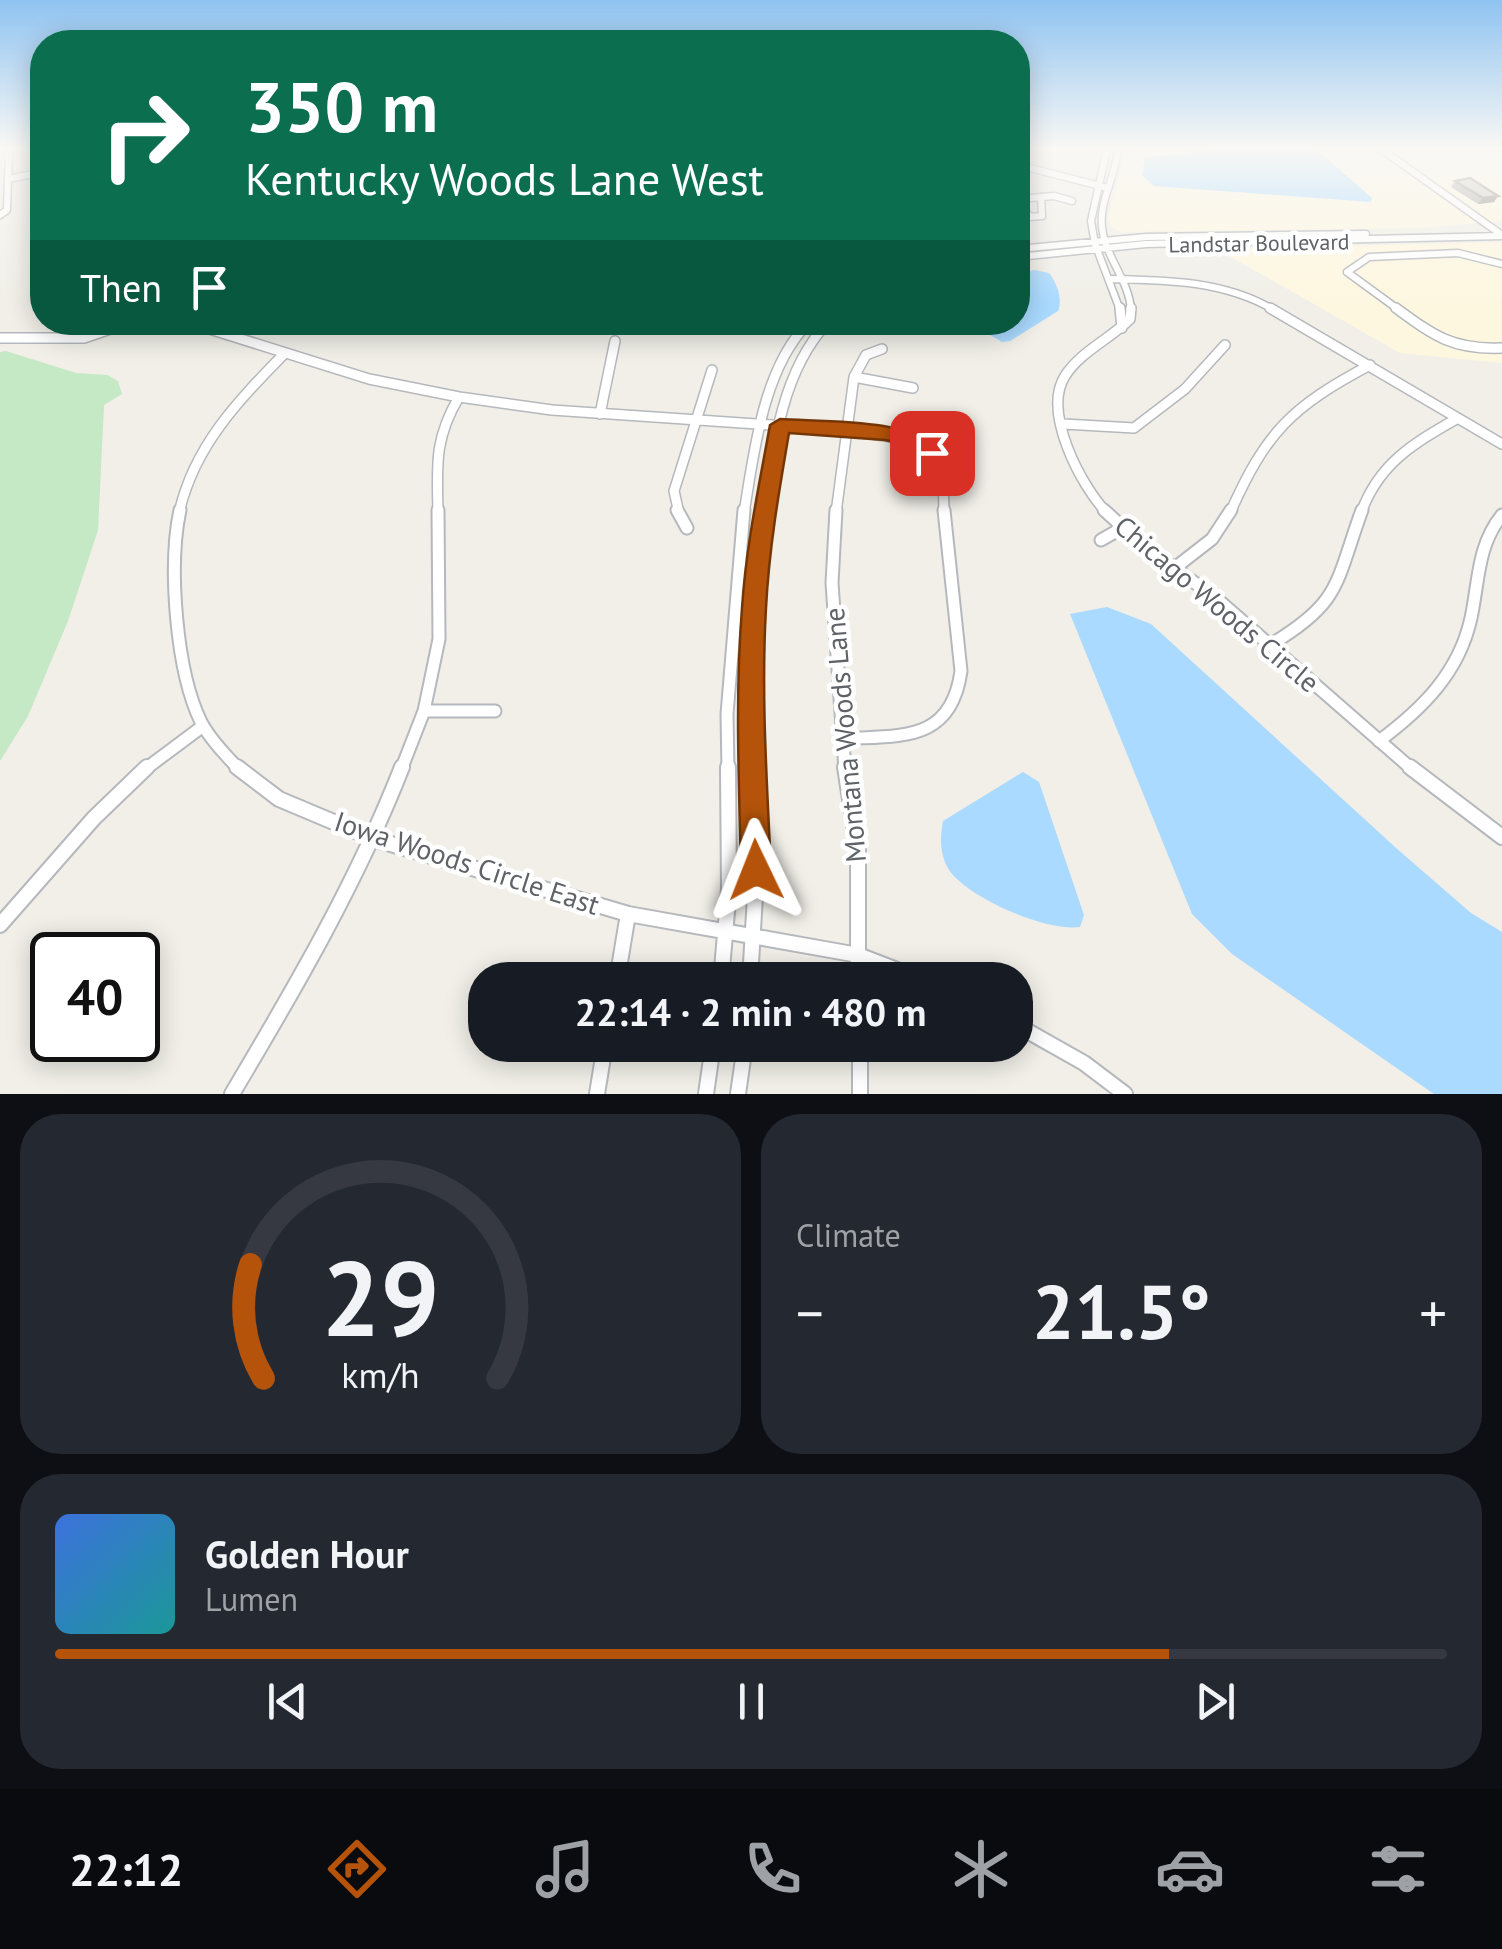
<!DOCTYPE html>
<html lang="en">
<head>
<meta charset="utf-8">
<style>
  :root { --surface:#171b24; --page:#242831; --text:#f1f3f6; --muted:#9ea1a6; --line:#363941; --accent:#b45309 }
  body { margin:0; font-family:"PT Sans",sans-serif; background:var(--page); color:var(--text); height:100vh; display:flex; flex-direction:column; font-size:38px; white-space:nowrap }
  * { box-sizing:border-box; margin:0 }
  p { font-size:32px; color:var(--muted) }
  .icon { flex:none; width:55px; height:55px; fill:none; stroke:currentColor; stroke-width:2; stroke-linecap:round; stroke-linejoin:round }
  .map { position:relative; height:1094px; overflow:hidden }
  .drawer { display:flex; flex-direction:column; gap:20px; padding:20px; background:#0d0f14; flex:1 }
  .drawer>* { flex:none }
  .banner { position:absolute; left:30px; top:30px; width:1000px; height:305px; border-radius:40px; box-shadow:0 5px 25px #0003; background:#0b6e4f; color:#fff; overflow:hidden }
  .speed { position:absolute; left:30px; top:932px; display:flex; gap:20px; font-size:50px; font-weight:700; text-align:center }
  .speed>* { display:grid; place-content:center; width:130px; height:130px; border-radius:50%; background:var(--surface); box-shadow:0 5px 25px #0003; line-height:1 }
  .speed .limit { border:5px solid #111; border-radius:15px; background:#fff; color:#111 }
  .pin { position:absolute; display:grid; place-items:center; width:85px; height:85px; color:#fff; margin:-42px; border-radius:20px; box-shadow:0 5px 15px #0006 }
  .me { position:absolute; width:110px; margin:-55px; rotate:358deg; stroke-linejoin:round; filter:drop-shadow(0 0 8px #0008) }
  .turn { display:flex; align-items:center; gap:35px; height:210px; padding:0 50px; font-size:45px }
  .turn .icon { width:130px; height:130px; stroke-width:2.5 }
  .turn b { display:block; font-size:70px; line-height:85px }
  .then { display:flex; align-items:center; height:95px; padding:0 50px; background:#0003; gap:20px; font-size:38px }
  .big { font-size:75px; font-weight:700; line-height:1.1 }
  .drawer .widget { flex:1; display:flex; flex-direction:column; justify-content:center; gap:15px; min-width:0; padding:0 35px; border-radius:40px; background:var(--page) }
  .drawer .dial { align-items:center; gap:0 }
  .dial svg { height:260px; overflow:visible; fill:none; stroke:var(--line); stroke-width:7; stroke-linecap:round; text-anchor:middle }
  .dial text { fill:var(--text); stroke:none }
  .song { display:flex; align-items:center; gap:30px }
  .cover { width:120px; height:120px; border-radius:15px; background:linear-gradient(135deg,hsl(220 70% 55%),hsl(180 70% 35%)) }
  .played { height:10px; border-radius:5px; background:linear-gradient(90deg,var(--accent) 80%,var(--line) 80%) }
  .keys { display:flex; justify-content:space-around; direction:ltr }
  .heat { display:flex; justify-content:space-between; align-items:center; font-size:55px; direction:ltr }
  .drawer .tiles { flex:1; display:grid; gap:20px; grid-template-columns:1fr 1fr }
  .widget:last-child { grid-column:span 2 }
  .trip { position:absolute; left:468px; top:962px; width:565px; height:100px; border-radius:40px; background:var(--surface); box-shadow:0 5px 25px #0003; font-weight:700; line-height:100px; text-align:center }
  .tab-bar { display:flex; height:160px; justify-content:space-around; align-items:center; background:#090b0e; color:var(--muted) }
  .tab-bar .icon { width:70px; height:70px }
  .tab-bar .selected { color:var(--accent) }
  .tab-bar b { font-size:45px; color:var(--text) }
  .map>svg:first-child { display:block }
  .commercial { fill:#fef7e0 }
  .green { fill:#c5e8c5 }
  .water { fill:#aadaff }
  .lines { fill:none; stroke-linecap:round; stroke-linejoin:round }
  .minor-far3-casing { stroke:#b5b8bc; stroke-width:9 }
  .minor-far2-casing { stroke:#b5b8bc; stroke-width:12 }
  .minor-far1-casing { stroke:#b5b8bc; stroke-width:15 }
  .minor-casing { stroke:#b5b8bc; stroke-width:18 }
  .minor-far3 { stroke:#fff; stroke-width:6 }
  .minor-far2 { stroke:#fff; stroke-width:9 }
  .minor-far1 { stroke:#fff; stroke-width:11 }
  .minor { stroke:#fff; stroke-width:14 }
  .wall { fill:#afaea9 }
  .shaded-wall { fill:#8f8d8a }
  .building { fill:#cccac5; stroke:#8f8d8a; stroke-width:2.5 }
  .route { fill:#b45309; stroke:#753606; stroke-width:2.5 }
  .labels { text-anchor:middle; stroke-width:9; stroke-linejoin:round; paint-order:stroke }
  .far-street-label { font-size:22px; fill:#5f6368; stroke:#fff }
  .street-label { font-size:28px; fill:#5f6368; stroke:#fff }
</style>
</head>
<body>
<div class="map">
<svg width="1502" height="1094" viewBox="0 0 1502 1094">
  <rect width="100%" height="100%" fill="#f1efe8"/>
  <path class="commercial" d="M1179,149H1489L1502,153V221L1420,228L1123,232L1111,227L1108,217L1126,153Z
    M1502,242V363L1400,353L1217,249Z"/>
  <path class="green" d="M6,351L76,373L107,375L118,381L122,394L104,405L98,530L68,621L28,716L0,761V352Z"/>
  <path class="water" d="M1228,149H1316L1372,198L1371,202L1154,186L1142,175L1145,157Z
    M1035,270L1049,273C1057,283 1063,299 1058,311L1010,341L1002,342L970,323L1018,322V273Z
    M1107,607L1151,624L1395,847L1471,913L1502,932V1094H1434L1232,954L1192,914L1070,614Z
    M1023,772L1039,782L1084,915L1080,927C1047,931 982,903 957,879C940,864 939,842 943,821Z"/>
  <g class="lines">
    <defs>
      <path id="minor-far3" d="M1107,149L1091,221L1095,244L1120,310
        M1118,149C1116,176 1099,201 1102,227C1105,257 1129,280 1131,310
        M1381,149L1502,235
        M1018,165L1104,187
        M8,179L42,172
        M1018,199L1054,196L1072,201
        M1018,200L1030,217L1042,216L1041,197
        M0,215L7,210L9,149
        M1018,249L1146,237L1366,234
        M1018,257L1146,244L1502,236
        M1112,279C1168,280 1225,281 1274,310
        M1399,310L1347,272L1369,257L1458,253L1502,264"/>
      <path id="minor-far2" d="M1120,308L1122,328
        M1270,308L1502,444
        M1396,308C1434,336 1453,350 1502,348
        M187,322L369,379L459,397L552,410L844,430L912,440L931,453L943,471L944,513
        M0,338H84L131,322
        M854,377L913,388
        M600,414L615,341
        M1064,424L1134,428L1185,389L1225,345
        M179,513C194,446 238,401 284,354
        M438,513C437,466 434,439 459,397
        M679,513L674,491L712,370
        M744,513C754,452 763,368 809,322
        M765,513C773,448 781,372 828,322
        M836,513L854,377L866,355L882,349
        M1107,513C1081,486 1042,412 1065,376C1080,352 1110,339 1130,319L1131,308
        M1230,513C1266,432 1291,407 1370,365
        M1361,513C1379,463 1414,443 1458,418"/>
      <path id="minor-far1" d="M180,510C168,566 176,671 201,722C210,739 227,757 240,770
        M677,510L687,528
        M836,510L832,583L845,770
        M1104,510L1140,543L1217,599L1413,770
        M1101,540L1124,527
        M1176,567L1212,539L1231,510
        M1270,645C1342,602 1335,584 1362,510
        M424,711H495
        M840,739C899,735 951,744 961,671L944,510
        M1379,741C1422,709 1459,673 1471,618C1479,581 1477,546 1502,515
        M144,770L203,726
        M401,770L424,711L439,639L438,510
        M728,770L727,714L744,510
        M754,770L756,603L765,510"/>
      <path id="minor" d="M237,767L279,799L374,839L628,914L858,955L923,980
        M845,767L858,851V980
        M1410,767L1502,837
        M0,925L94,818L147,767
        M617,980L628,914
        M721,980L729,889L728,767
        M750,980L756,879L754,767
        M1015,1024L1084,1063L1125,1094
        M860,1045V1094
        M232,1094C295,988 357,882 402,767
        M597,1094L605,1045
        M706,1094L713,1045
        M738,1094L745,1045"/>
    </defs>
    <use href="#minor-far3" class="minor-far3-casing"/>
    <use href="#minor-far2" class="minor-far2-casing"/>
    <use href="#minor-far1" class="minor-far1-casing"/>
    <use href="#minor" class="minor-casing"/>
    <use href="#minor-far3" class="minor-far3"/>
    <use href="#minor-far2" class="minor-far2"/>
    <use href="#minor-far1" class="minor-far1"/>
    <use href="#minor" class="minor"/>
  </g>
  <path class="wall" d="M1455,181L1498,196L1494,202L1478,204L1451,187Z"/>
  <path class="shaded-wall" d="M1498,196L1494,202L1478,204L1483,198Z"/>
  <path class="building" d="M1470,178L1498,196L1483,198L1455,181Z"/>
  <linearGradient id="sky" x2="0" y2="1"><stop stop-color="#8fc3f1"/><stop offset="0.49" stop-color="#f9f8f5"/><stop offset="1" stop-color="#f9f8f5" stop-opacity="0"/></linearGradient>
  <rect width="1502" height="302" fill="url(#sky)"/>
  <path class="route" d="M780,419C823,422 914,417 942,453L932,460L906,445L885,440L789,433C779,491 769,549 766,608C761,695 767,783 771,870L767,881L756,885L745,881L741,870C739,783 735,695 742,608C746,546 759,486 770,425Z"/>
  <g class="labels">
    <g class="far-street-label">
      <text transform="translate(1259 243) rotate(-1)" y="8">Landstar Boulevard</text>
    </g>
    <g class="street-label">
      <text transform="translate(1217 604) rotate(40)" y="10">Chicago Woods Circle</text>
      <text transform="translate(845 735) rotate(-95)" y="10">Montana Woods Lane</text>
      <text transform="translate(467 863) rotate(18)" y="10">Iowa Woods Circle East</text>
    </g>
  </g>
</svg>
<div class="speed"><div class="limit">40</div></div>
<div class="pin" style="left:932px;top:453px;background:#d93025"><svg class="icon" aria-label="arrive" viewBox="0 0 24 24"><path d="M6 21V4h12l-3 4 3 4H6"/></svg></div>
<svg class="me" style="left:756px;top:870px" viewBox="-20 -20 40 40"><path d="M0-17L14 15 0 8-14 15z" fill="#b45309" stroke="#fff" stroke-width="4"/></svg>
<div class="trip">22:14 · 2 min · 480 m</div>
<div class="banner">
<div class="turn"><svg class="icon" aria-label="right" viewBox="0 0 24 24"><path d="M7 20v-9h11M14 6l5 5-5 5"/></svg><div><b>350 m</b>Kentucky Woods Lane West</div></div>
<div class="then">Then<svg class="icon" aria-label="arrive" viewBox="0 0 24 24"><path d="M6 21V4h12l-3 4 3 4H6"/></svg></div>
</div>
</div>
<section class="drawer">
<div class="tiles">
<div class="widget dial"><svg viewBox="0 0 100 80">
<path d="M14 69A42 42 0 1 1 86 69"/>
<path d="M14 69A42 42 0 0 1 10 34" stroke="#b45309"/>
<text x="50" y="56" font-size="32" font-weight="700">29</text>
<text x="50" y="72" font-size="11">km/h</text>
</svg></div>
<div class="widget"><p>Climate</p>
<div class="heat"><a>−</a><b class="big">21.5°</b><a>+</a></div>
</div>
<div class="widget">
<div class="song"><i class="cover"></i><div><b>Golden Hour</b><p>Lumen</p></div></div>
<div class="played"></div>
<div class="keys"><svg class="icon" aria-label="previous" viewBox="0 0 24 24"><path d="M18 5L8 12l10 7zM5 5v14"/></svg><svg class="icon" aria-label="pause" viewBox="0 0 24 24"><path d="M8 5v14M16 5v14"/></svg><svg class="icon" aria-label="next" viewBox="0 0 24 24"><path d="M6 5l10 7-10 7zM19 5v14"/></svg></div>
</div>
</div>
</section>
<nav class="tab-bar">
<b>22:12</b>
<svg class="icon selected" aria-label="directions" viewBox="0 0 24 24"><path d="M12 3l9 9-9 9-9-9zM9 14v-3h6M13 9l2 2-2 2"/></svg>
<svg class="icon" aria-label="music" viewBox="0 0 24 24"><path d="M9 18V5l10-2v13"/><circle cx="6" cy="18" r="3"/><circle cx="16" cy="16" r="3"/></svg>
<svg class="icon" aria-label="phone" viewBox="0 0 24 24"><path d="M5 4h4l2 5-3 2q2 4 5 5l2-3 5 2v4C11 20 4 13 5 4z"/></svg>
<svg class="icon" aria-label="climate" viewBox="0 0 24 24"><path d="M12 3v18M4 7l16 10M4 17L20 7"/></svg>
<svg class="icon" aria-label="car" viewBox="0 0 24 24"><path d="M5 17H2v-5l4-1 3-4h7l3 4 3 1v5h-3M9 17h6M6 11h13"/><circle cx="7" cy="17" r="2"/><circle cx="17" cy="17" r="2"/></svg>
<svg class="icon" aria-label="filters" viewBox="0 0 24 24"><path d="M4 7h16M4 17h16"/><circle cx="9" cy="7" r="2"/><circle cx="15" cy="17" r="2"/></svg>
</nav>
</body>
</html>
